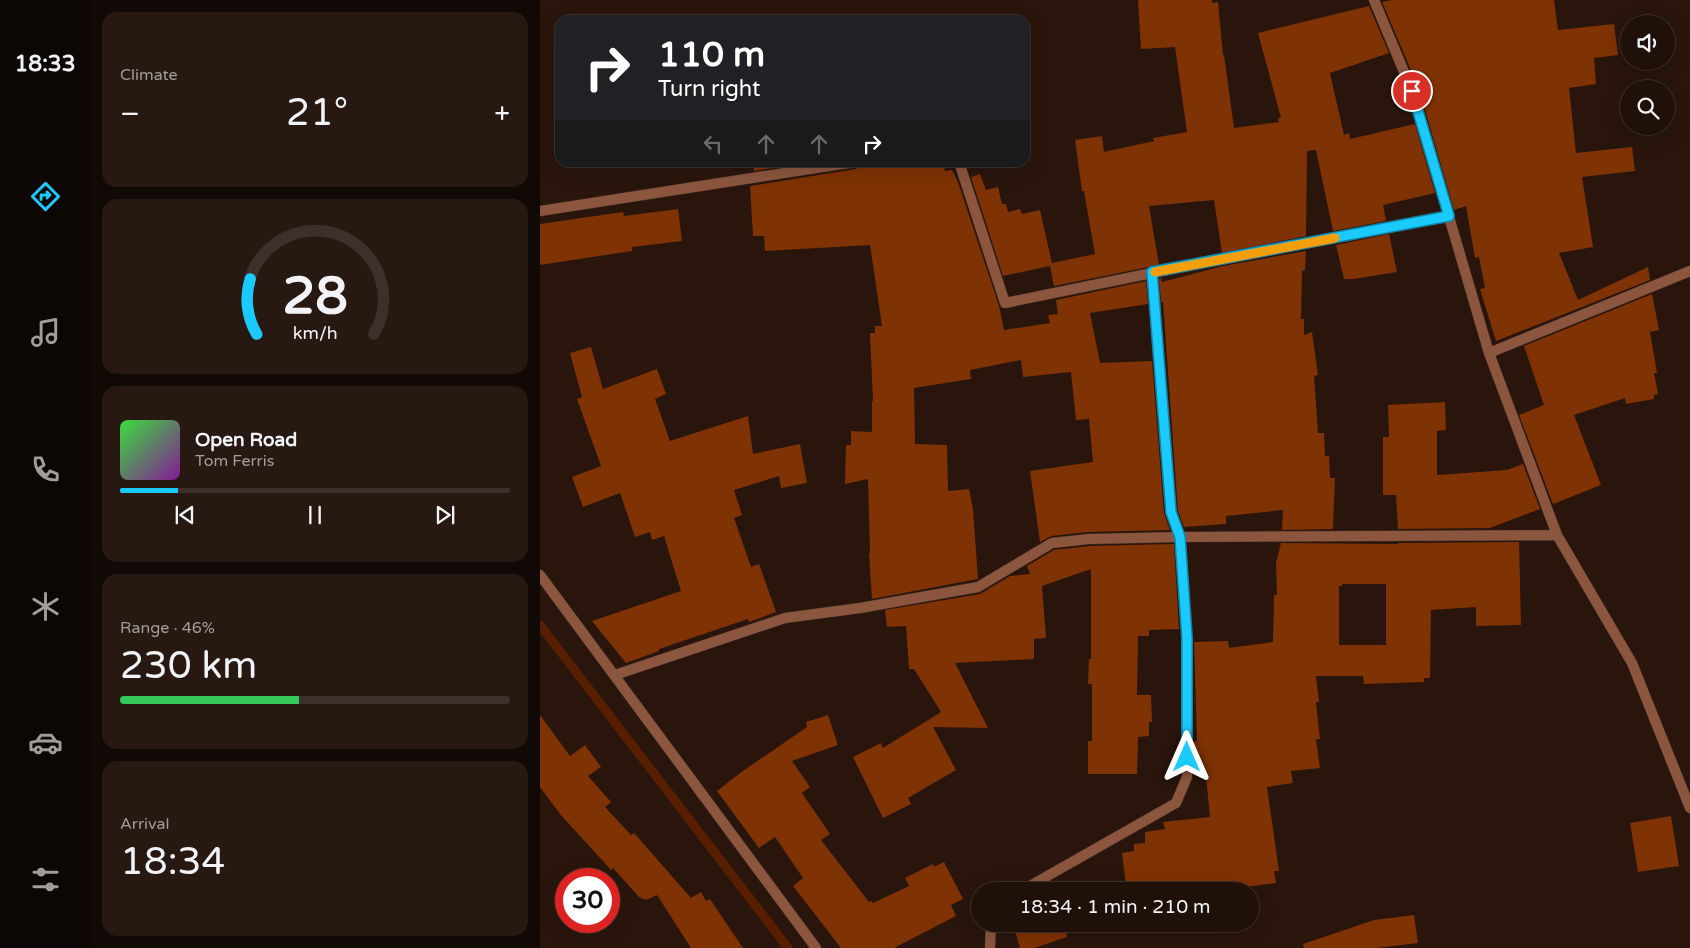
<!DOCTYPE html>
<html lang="en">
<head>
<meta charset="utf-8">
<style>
  :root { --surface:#1f1009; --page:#271912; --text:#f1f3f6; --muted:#a19d9c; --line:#3c302a; --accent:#1bcafc }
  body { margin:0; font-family:"Varela Round",sans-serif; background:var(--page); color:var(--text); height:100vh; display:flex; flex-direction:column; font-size:19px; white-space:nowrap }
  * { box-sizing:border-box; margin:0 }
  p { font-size:16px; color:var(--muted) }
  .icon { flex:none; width:28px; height:28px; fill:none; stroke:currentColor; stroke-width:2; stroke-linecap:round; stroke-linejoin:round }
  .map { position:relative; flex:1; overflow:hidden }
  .sheet { display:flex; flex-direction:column; gap:12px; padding:12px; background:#110905; width:450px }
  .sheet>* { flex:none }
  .banner { position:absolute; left:15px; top:15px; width:475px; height:152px; border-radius:15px; box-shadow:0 5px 20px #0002,0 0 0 1px var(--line); background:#202124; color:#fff; overflow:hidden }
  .buttons { position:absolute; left:1080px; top:15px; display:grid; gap:10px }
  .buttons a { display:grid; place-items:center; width:55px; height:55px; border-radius:50%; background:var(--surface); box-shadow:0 5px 20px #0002,0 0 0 1px var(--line); font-size:25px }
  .speed { position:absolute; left:15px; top:868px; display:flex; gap:10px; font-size:25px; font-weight:700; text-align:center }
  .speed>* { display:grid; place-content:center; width:65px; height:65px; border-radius:50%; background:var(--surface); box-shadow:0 5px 20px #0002,0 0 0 1px var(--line); line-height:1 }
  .speed .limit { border:8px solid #d22; background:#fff; color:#111 }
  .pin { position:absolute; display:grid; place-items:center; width:42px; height:42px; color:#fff; margin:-21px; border:2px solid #fff; border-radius:50%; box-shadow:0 1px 5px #0007 }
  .me { position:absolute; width:55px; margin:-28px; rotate:0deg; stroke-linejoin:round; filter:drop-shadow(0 0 4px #0008) }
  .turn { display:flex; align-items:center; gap:18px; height:105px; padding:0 20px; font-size:22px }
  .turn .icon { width:65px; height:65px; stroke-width:2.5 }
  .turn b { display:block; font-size:35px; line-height:42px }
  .lanes { display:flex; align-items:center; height:48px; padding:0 20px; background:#0003; justify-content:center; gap:25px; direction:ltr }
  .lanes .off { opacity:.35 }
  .big { font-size:38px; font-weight:600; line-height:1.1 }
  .sheet .card { flex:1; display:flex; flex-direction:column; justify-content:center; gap:8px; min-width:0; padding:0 18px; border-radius:15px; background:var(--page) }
  .sheet .dial { align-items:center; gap:0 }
  .dial svg { height:130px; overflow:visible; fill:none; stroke:var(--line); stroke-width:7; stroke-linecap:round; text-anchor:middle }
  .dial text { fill:var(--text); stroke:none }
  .song { display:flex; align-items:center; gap:15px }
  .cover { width:60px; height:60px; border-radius:8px; background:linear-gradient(135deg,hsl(120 70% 55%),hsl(290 70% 35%)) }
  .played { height:5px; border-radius:2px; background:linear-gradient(90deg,var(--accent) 15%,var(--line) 15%) }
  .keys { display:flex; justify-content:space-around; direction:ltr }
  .heat { display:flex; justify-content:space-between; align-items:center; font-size:28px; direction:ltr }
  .charge { height:8px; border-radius:4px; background:linear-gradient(90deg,#34c759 46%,var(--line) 0) }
  .trip { position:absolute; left:431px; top:882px; width:288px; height:50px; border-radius:25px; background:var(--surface); box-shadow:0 5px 20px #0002,0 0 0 1px var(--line); font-weight:600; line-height:50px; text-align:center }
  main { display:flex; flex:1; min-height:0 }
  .menu { display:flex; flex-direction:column; width:90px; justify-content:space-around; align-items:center; background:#0c0604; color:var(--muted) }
  .menu .icon { width:35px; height:35px }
  .menu .current { color:var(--accent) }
  .menu b { font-size:22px; color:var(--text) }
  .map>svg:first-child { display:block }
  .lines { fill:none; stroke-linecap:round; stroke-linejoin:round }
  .stream { stroke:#581e00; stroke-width:9 }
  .building { fill:#7f3203; fill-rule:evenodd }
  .street-casing { stroke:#443128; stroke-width:11 }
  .street { stroke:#8c563e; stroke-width:10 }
  .route-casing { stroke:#1283a4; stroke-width:12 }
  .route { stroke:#1bcafc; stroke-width:9 }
  .slow { stroke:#f59e0b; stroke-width:9 }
</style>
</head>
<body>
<main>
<nav class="menu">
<b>18:33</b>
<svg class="icon current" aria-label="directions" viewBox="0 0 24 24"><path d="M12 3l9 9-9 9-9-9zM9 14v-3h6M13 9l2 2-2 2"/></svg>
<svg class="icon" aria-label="music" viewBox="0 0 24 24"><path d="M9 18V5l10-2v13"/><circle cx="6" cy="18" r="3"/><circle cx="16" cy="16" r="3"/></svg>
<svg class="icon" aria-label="phone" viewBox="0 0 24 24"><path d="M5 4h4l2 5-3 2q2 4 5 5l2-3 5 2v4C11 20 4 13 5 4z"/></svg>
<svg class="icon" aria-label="climate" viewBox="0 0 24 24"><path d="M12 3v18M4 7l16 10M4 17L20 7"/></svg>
<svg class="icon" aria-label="car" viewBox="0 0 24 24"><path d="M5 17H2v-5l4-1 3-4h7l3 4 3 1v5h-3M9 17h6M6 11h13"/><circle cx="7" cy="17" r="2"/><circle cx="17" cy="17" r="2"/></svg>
<svg class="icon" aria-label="filters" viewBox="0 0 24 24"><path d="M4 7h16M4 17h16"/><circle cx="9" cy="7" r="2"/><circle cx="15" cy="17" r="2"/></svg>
</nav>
<section class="sheet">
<div class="card"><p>Climate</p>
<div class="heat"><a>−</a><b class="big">21°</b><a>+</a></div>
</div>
<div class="card dial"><svg viewBox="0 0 100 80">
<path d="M14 69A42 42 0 1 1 86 69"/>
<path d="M14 69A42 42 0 0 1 10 35" stroke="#1bcafc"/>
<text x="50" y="56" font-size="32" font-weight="700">28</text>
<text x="50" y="72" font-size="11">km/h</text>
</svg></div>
<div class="card">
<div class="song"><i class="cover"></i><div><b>Open Road</b><p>Tom Ferris</p></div></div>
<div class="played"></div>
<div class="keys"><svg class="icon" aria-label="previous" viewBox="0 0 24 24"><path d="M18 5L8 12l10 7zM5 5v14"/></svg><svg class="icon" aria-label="pause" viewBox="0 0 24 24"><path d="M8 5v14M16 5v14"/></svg><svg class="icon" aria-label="next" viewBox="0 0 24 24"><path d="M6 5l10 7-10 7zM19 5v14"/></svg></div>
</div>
<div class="card"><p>Range · 46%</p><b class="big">230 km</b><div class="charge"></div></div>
<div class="card"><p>Arrival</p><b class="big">18:34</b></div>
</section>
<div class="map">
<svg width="1150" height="948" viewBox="0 0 1150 948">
  <rect width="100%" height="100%" fill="#29150c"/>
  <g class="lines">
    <path class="stream" d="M0,625L248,948"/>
  </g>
  <path class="building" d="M598,0H672V3L678,2L683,55H684L694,128L739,122L738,118H741L718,33L829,6L849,53L790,73L804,135L809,133L810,139L875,124L895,193L843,205L846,221L793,231L776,150L767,151L766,236L682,253L674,200L609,206L619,265L514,286L510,266L463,276L431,177L440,174L446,190L458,187L462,204H466L468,212L480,209L482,214L500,210L512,263L555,254L544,191H542L535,140L562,136L564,152L614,141L613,138L647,132L635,47L601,49Z
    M852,0H1014L1018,30L1074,24L1078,55L1054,58L1056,84L1029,88L1036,153L1092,147L1095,171L1042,177L1053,247L1019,253L1038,300L1108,267L1110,280L956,341L940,289L945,288L939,257L935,258L926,206L914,210L879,89L842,2Z
    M213,162H250L251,165L214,171Z
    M341,162H403L405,171L412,170L418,182L459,306L464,330L510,323L508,315L518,314L516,300L606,281L608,304L550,313L560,363L612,361L624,513L630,530L548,532L511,536L500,542L490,471L553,462L549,419L536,420L531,372L483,377L481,360L430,370L431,379L374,388L375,444L407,445L408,491L429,489L433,509L438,579L332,599L329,554L330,553L328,479L305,484L306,445H311V431L332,432V401H333L330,333H335V326H342L330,245L225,251L224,236H213L210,186L316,169L321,165Z
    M138,209L142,241L92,247V251L0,265V224L83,212L84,216Z
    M849,234L857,272L813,279H804L796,245Z
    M766,251L765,270L762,271L761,319H764V335L772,332L778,375L774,376L778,433H784L785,456H789L790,478H795L793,529L742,530L743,510L686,516V524L644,527L638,511L623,302H621L619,279L621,278L622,282L683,266Z
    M1112,294L1119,330L1110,332L1117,373H1114L1118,394L1114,395V399L1086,404L1085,398L1034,415L1061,485L1013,504L979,415L1004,405L984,346Z
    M51,347L63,389L117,369L126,394L115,399L130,441L208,416L213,454L260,444L267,483L241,488L239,476L194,490L202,515L194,518L211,567L219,564L236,612L209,622L208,619L119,649V651L86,663L52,621L141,591L124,536L112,540L110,532L95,537L80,493L43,507L32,477L61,466L37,399L42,397L30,353Z
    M905,402L906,430L897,431V475L967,470L983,464L1000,509L950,528L858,529L856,495H843V437H849L848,405Z
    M979,542L981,625L936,626V607L891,610L890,678H884V682L824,684L823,676H776L779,702H776L780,739H776L780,768L751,771L753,783L727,787L739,871H734L736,883L682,890L681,886L635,891H598V885L586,886L582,853L594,851V844L605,843V832L625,829L623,822L670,817L666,776L654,775V741H657L654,642L688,641L689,648L733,642L734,595H737L736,563L741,543L858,544V543ZM802,584H846V645H799V586H802Z
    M634,544L639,629L609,630V636H598L597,695H611L612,722H609V736L598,737L597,774H548V741H552V684H548L549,659H551V569L502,586L506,638L494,639V659L415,663L448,728L393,727L416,770L368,798L371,804L343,818L313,757L341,743L343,748L401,712L374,669H369L366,626L347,627L345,610L440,594L470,576L490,574L487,566L514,550L549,546Z
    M0,715L30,756L45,745L61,767L48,776L71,802L65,807L91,835L94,833L151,898L161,892L166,901L170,899L203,948H151L117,895L106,900L99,897L73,868L71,870L20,814L0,787Z
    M288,715L298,745L252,761L270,787L262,793L290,834L281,840L329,902L331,901L333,903L369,886L365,878L393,864L394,867L404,862L423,899L411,905L416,916L354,948H301L253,886L263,878L235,837L219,848L177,791L200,773L267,727L266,722Z
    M1131,816L1139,866L1098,872L1090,823Z
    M540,882L543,891H511Z
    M874,915L878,943L837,948H764L763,944L834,920Z
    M473,924H525L527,937L494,948H480Z"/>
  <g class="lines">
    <defs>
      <path id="street" d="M834,0L872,91L949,353L1017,535L1092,663L1150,808
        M419,162L465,303L612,273L909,216
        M0,211L315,162
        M949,353L1150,271
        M0,575L276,948
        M75,675L245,618L320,608L438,587L512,543L549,539L640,537L1017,535
        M481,891L636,803L647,777V638L640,537L631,512L612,273
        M450,948L451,924"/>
    </defs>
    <use href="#street" class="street-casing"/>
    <use href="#street" class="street"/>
  </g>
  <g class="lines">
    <defs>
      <path id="route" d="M647,757V638L640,537L631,512L612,272L909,216L872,91"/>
    </defs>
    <use href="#route" class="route-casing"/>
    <use href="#route" class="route"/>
    <path class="slow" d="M615,272L795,238"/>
  </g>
</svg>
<div class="buttons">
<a><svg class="icon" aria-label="sound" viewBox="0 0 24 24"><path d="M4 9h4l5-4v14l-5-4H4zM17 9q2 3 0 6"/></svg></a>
<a><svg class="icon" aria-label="search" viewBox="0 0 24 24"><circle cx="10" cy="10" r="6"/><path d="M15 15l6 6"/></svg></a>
</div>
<div class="speed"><div class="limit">30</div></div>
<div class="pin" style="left:872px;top:91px;background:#d93025"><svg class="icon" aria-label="arrive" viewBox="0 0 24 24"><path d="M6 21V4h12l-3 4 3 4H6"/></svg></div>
<svg class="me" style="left:647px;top:757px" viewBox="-20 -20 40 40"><path d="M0-17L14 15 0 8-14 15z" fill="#1bcafc" stroke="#fff" stroke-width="4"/></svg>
<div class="trip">18:34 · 1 min · 210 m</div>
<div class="banner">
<div class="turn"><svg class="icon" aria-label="right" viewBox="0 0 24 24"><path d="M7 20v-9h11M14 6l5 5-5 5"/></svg><div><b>110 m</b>Turn right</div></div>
<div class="lanes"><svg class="icon off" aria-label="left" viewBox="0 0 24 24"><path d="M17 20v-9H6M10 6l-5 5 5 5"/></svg><svg class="icon off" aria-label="ahead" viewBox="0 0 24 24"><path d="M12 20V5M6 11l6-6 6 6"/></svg><svg class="icon off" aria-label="ahead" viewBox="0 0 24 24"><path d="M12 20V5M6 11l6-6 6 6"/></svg><svg class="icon" aria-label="right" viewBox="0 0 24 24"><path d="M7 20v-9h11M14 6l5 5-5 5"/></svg></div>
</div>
</div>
</main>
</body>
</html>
